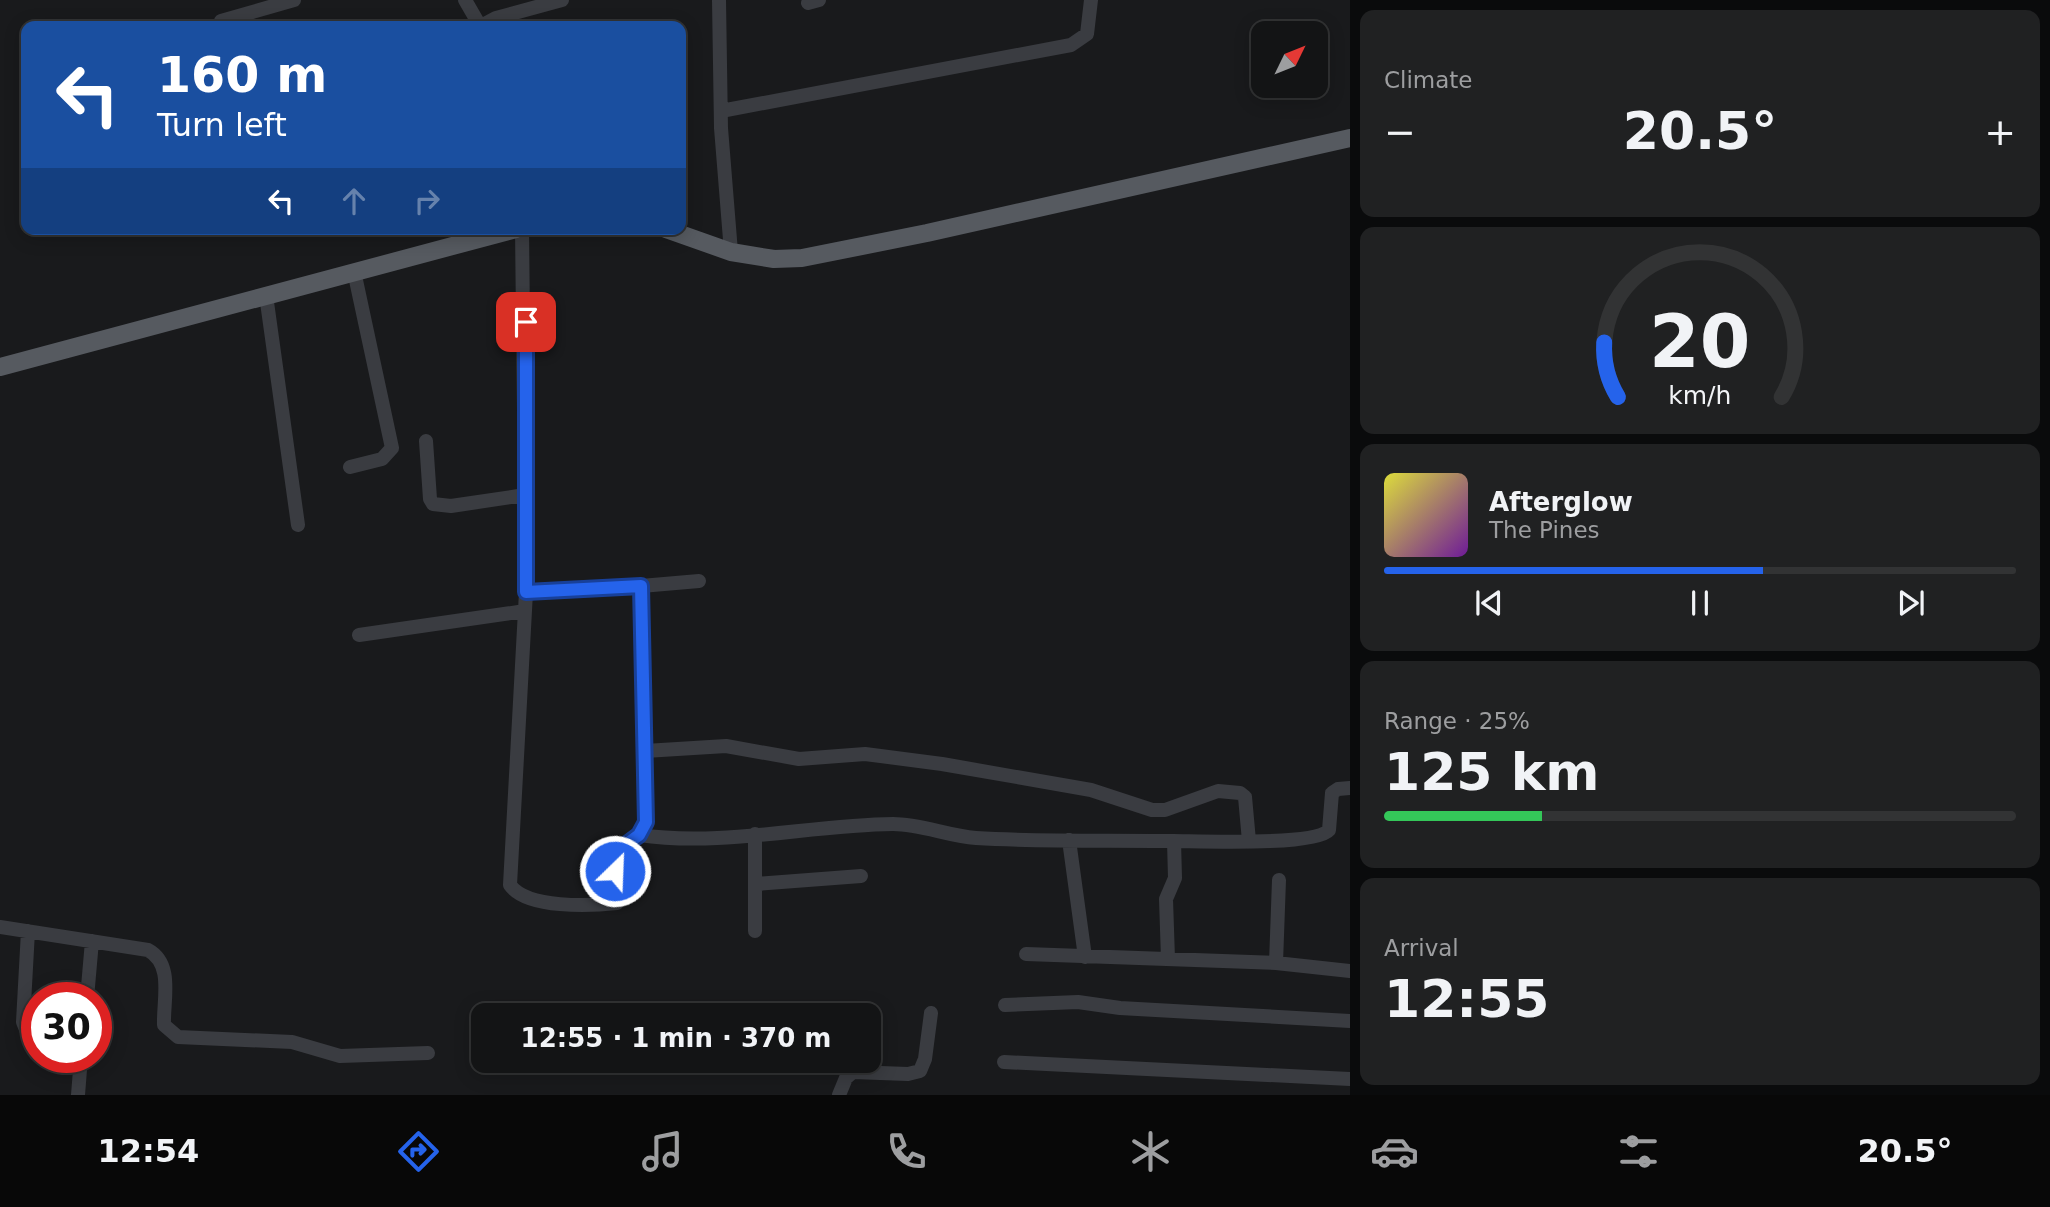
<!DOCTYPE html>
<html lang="en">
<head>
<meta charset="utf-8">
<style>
  :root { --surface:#131415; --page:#202122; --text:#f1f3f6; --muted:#9d9ea0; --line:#323334; --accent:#2563eb }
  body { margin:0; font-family:"DejaVu Sans",sans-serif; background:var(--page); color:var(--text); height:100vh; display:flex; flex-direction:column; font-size:26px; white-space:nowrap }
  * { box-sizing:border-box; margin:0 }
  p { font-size:23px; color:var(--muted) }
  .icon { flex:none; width:38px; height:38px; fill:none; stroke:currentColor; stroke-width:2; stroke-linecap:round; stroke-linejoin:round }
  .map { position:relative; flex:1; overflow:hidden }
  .sheet { display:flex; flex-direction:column; gap:10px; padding:10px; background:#0a0b0c; width:700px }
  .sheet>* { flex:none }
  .top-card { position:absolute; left:21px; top:21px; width:665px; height:214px; border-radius:14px; box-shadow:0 4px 18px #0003,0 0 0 2px var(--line); background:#1a4fa0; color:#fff; overflow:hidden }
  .needle { width:46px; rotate:47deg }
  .buttons { position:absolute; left:1251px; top:21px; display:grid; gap:14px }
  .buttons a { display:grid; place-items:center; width:77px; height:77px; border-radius:14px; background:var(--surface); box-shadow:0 4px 18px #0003,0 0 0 2px var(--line); font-size:35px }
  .speed { position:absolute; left:21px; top:982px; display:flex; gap:14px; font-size:35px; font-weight:700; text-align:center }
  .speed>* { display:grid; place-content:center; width:91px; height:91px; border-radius:50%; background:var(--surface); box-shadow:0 4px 18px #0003,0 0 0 2px var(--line); line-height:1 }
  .speed .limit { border:10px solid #d22; background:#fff; color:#111 }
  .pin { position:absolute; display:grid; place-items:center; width:60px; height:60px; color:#fff; margin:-30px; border-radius:14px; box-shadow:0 4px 10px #0006 }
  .me { position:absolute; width:77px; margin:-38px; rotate:24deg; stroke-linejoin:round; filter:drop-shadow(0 0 5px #0008) }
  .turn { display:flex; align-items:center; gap:24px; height:147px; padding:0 21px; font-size:32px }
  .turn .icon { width:91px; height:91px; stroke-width:2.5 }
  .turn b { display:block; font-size:49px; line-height:60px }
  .lanes { display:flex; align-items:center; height:66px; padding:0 21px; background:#0003; justify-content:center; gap:35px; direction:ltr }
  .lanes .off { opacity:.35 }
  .big { font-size:52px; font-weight:600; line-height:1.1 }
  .sheet .widget { flex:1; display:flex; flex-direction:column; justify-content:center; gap:10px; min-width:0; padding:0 24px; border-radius:14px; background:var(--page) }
  .sheet .dial { align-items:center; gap:0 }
  .dial svg { height:182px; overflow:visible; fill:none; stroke:var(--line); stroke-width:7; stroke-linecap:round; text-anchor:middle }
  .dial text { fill:var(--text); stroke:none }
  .song { display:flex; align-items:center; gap:21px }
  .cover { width:84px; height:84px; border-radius:10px; background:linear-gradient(135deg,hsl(60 70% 55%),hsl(280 70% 35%)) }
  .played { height:7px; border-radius:4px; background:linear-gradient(90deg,var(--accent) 60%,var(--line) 60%) }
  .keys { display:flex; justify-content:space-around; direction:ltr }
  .heat { display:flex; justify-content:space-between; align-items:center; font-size:38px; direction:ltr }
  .charge { height:10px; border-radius:5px; background:linear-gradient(90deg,#34c759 25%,var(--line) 0) }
  .trip { position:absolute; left:471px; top:1003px; width:410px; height:70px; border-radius:14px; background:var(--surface); box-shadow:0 4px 18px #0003,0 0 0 2px var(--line); font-weight:600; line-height:70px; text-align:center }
  .tabs { display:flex; height:112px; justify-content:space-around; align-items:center; background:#080808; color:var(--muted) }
  .tabs .icon { width:49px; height:49px }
  .tabs .on { color:var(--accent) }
  .tabs b { font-size:32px; color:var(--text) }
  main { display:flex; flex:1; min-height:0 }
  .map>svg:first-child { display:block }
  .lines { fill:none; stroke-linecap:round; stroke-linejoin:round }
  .minor { stroke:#3a3c41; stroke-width:14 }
  .major { stroke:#565a60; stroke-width:18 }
  .route-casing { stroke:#184099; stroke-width:18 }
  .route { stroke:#2563eb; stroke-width:12 }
</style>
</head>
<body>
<main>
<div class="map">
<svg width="1350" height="1095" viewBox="0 0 1350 1095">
  <rect width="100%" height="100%" fill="#191a1c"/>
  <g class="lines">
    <path class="minor" d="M465,0L480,26
      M719,0L721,128L731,252
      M808,3L819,0
      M221,21L294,0
      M481,26L496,18L562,0
      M721,111L1071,45L1087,34L1091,0
      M522,229L526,592L510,885C527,909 591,906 617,903L621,897L615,871L616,851L639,835L646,823L641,586L526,592
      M266,295L298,525
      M426,441L430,499L433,504L451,506L525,495
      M350,467L382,459L392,448L354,271
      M641,586L699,581
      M359,635L525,611
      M645,751L726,746L799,759L865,754L942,764L1091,790L1152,810H1165L1218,791L1240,793L1245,797L1249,841
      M639,835C723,847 809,825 893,824C921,824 948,836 976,838C1042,842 1107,840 1173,841C1198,841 1316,846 1329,830L1332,793L1338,789L1350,788
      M1069,840L1085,957
      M1279,880L1276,963L1350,971
      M756,884L861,876
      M0,927L148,950C174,964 163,1000 164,1025L178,1037L292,1042L340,1056L428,1053
      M28,931L23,1022L34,1049
      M755,931V834
      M1026,954L1276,963
      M1168,959L1166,899L1175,878L1174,841
      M87,998L92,941
      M1005,1005L1078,1002L1120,1008L1350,1021
      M1004,1062L1350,1079
      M78,1095L81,1057
      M839,1095L846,1078L853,1072L908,1074L920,1071L925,1059L931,1013"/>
    <path class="major" d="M666,229L731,252L774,259L802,258L927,233L1350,138
      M0,367L516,229"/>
  </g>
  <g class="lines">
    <defs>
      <path id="route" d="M526,322V592L641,586L646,822L639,835L616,852L615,871"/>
    </defs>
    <use href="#route" class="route-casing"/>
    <use href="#route" class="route"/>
  </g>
</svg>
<div class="buttons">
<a><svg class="needle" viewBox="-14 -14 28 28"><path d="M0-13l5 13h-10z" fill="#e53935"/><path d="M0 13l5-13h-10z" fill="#9d9ea0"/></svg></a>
</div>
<div class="speed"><div class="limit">30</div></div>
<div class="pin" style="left:526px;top:322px;background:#d93025"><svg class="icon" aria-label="arrive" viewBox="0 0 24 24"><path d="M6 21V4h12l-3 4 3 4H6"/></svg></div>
<svg class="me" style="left:615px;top:871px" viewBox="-20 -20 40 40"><circle r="17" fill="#2563eb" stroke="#fff" stroke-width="3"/><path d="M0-11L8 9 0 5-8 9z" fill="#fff"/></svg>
<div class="trip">12:55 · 1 min · 370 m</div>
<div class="top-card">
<div class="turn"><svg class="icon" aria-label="left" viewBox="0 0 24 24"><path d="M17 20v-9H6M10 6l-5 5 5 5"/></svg><div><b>160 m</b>Turn left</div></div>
<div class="lanes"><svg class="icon" aria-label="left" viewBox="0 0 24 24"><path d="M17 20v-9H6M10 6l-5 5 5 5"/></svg><svg class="icon off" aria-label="ahead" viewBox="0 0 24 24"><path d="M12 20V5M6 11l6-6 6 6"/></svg><svg class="icon off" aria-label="right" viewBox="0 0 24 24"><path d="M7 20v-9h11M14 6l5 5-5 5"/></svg></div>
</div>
</div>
<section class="sheet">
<div class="widget"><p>Climate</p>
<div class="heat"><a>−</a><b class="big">20.5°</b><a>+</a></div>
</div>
<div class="widget dial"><svg viewBox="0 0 100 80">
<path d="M14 69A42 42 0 1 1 86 69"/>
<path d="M14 69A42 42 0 0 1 8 45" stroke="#2563eb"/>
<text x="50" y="56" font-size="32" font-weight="700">20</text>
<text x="50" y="72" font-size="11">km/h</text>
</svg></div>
<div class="widget">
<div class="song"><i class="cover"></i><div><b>Afterglow</b><p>The Pines</p></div></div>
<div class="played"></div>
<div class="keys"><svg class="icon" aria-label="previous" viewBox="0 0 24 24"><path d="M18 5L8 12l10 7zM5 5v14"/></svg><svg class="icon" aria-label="pause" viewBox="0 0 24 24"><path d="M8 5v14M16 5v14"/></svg><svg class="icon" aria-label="next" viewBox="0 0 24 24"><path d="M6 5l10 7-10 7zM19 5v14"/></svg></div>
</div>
<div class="widget"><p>Range · 25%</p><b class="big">125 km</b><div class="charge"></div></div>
<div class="widget"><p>Arrival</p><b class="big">12:55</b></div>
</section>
</main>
<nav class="tabs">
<b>12:54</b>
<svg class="icon on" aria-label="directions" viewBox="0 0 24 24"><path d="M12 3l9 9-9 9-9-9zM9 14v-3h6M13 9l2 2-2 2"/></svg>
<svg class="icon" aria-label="music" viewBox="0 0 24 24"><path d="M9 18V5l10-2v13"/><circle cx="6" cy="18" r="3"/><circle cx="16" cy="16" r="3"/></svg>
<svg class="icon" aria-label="phone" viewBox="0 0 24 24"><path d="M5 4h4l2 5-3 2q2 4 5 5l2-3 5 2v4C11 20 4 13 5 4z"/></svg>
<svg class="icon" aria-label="climate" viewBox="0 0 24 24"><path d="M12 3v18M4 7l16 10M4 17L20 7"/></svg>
<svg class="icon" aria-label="car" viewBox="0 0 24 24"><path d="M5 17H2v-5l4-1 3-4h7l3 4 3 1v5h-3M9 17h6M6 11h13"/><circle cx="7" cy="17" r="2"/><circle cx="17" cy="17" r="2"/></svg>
<svg class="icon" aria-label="filters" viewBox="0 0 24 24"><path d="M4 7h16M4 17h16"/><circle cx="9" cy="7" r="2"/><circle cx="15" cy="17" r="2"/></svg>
<b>20.5°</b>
</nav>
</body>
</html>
